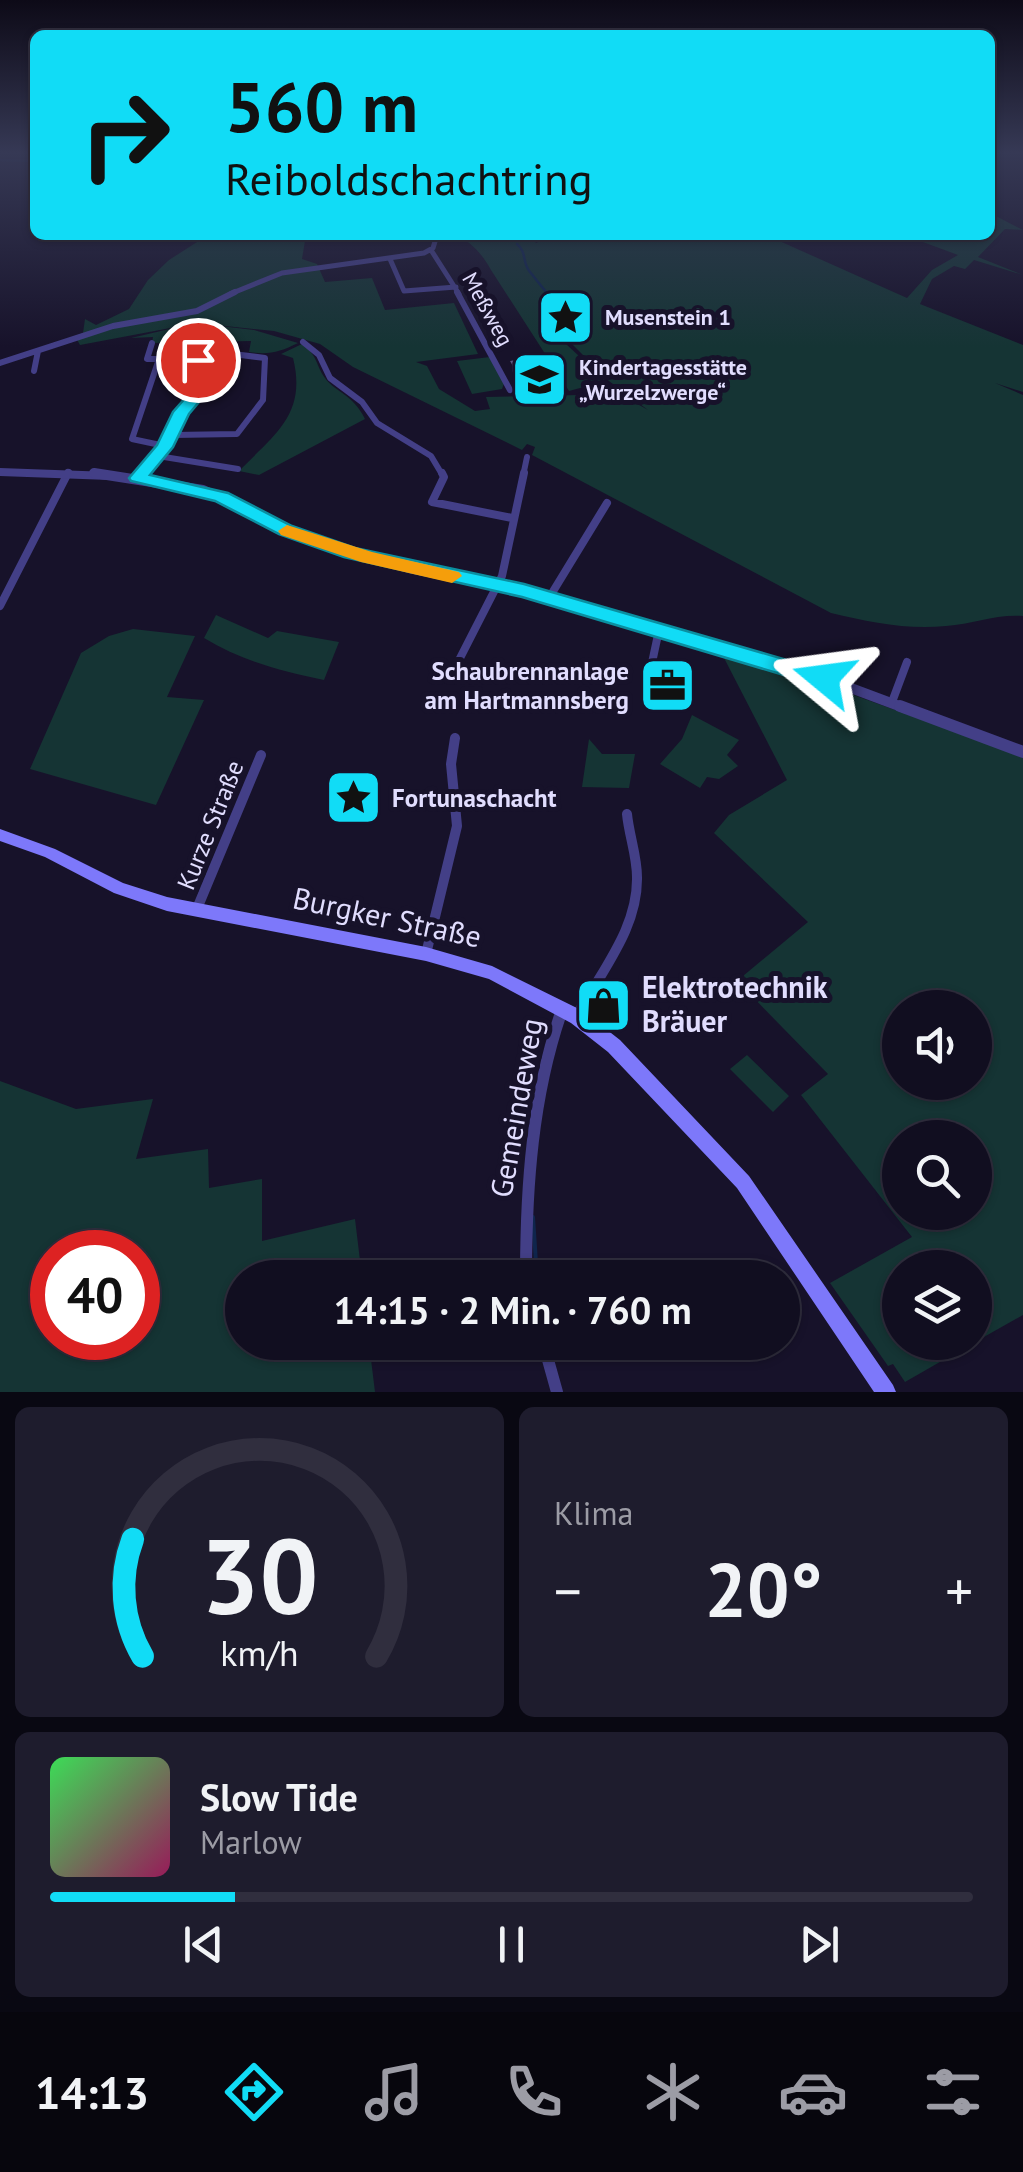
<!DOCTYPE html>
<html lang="de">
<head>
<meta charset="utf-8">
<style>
  :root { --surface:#110e20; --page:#1e1c2d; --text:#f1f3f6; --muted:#9c9ca5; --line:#302e3e; --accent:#11dcf6 }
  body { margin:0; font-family:"PT Sans",sans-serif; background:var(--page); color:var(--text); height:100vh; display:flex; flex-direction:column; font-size:38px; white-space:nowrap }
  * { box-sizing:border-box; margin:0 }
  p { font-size:32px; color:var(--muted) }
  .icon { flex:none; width:55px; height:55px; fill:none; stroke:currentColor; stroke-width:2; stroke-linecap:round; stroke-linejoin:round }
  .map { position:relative; height:1392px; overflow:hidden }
  .details { display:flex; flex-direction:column; gap:15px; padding:15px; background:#090812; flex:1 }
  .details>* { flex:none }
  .guide { position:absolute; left:30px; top:30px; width:965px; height:210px; border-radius:15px; box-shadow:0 2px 8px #0004,0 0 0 2px var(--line); background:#11dcf6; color:#111; overflow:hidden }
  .controls { position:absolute; left:882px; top:990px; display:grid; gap:20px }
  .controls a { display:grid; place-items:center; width:110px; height:110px; border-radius:50%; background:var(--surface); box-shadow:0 2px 8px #0004,0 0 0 2px var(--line); font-size:50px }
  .speed { position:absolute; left:30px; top:1230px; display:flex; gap:20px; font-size:50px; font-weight:700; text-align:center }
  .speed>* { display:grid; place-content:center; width:130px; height:130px; border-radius:50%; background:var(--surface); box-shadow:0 2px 8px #0004,0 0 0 2px var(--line); line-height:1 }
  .speed .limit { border:15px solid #d22; background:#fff; color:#111 }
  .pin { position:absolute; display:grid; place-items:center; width:85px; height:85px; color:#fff; margin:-42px; border:5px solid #fff; border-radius:50%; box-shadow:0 2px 10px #0007 }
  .me { position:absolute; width:110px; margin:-55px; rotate:286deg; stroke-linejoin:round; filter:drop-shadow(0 0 8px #0008) }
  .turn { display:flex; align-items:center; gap:35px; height:210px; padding:0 30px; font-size:45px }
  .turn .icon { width:130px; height:130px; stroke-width:2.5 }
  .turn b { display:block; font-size:70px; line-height:85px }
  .big { font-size:75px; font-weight:700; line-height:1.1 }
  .details .card { flex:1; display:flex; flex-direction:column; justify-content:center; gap:15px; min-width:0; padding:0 35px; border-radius:15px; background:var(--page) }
  .details .dial { align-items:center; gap:0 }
  .dial svg { height:260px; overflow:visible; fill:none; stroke:var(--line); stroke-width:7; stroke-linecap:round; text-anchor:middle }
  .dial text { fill:var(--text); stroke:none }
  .song { display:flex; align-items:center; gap:30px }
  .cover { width:120px; height:120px; border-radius:15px; background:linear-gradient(135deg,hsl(130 70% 55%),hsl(330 70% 35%)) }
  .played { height:10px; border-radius:5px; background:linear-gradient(90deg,var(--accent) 20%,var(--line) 20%) }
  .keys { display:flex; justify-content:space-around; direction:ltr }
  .heat { display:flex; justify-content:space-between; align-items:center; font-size:55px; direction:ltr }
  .details .tiles { flex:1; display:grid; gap:15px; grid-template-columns:1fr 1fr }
  .card:last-child { grid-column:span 2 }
  .trip { position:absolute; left:225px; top:1260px; width:575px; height:100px; border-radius:50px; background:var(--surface); box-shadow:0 2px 8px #0004,0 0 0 2px var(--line); font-weight:700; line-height:100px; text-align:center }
  .tabs { display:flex; height:160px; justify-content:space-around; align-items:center; background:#07060d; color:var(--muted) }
  .tabs .icon { width:70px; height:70px }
  .tabs .active { color:var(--accent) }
  .tabs b { font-size:45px; color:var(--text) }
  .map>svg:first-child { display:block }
  .green { fill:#153434; fill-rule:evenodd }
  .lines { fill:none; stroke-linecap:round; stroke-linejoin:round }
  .stream-far1 { stroke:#0f254c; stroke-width:2.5 }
  .stream { stroke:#0f254c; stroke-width:4 }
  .minor-far4 { stroke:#433f87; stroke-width:5 }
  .minor-far3 { stroke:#433f87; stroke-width:6 }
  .minor-far2 { stroke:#433f87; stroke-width:8 }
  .minor-far1 { stroke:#433f87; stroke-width:10 }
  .minor { stroke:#433f87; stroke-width:12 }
  .tertiary-far2 { stroke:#433f87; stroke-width:8 }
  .tertiary-far1 { stroke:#433f87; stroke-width:10 }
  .tertiary { stroke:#433f87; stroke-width:12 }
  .secondary { fill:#7d78fa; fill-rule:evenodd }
  .wall { fill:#352c58 }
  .shaded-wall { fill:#211a3e }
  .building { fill:#473f69; stroke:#605881; stroke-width:2.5 }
  .route { fill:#11dcf6; stroke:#0b8fa0; stroke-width:2.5 }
  .slow { fill:#f59e0b }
  .labels { text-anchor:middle; stroke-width:10; stroke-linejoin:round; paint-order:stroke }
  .far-street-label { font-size:22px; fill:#e1ddfe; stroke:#17122a }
  .far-poi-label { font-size:22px; font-weight:bold; fill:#e1ddfe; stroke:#17122a; text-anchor:start }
  .poi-label { font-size:25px; font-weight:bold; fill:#e1ddfe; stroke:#17122a; text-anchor:end }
  .street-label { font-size:25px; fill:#e1ddfe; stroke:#17122a }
  .near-street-label { font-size:30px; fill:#e1ddfe; stroke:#17122a }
  .near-poi-label { font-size:30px; font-weight:bold; fill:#e1ddfe; stroke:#17122a; text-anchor:start }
</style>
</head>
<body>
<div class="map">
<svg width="1023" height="1392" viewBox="0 0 1023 1392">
  <rect width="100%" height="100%" fill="#17122a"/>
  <path class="green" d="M990,213L1023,230L1005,229L978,257L1023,275L974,260L965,269L954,266L932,279L920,304L1023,345V392L995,383L1023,395V616C996,614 973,624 946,626C907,630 869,622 831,613L532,455L535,447L527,444L522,450L353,367L320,344L274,331L197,323L80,345L75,336L83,333L85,319L96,325L129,309L148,280L169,260L208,235H369L309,239L305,241L302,259L317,264L325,282L372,278L385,310L454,303L478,354L416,362L427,366L439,389L475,411L490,409L486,397L580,395L602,384L648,410L609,381L555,327L566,344L606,381L569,391L491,270C483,255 472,243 457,235H518L537,243L543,235H766L907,298L932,270L958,255L904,235H990Z
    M220,326L254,330L298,343C280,352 269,355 249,352L251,341L152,343L153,337L131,338L178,327Z
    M302,344C319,357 315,364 325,378C336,393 353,394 365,419L259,475L239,471C275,434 307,414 293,358L281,354Z
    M490,357L505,381L502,389L472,394L457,361Z
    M216,615L268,638L277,631L339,642L324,680C280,671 242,661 204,638Z
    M133,629L195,636L167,697L204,700L156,805L30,769L81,653L109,636Z
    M723,656L848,693L1023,756V1315L975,1342V1268H900V1342L973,1343L905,1382L893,1364L888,1366L830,1283L912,1237L801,1095L828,1074L737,981L808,922L714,833L729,815L787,780ZM900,1008H975V1082H900ZM900,1138H975V1212H900Z
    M692,715L739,740L727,755L738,766L719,779L707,777L700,788L660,764L682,739Z
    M589,739L602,754H635L629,788L582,787Z
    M747,1055L789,1096L773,1112L730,1069Z
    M0,1081L76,1109L153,1099L136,1159L208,1149L209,1188L262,1179V1241L355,1219L362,1277L242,1278V1342L369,1343L375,1392H0ZM138,1252V1338H52V1252Z"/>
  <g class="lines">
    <path class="stream-far1" d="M0,160L35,161
      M517,244C527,252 522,263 530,272C544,289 560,312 581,322"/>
    <path class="stream" d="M533,1217L537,1278
      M572,1342L575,1347"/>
    <path class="minor-far4" d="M431,250L459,294
      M390,259L404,291L456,287
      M230,294L282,273L424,253L433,248L437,235"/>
    <path class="minor-far3" d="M457,292L510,390
      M303,342L319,355L330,378L362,402L377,423L431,456L443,476
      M152,343L147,359H159L132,439L165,446
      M159,359L233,354L265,358L263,400L237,434L173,435
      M0,363L113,326L197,311L235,292
      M34,371L38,351
      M158,456L238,469
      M67,476L69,472
      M138,476L165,447L181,413L195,396L200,358
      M523,476L527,457"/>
    <path class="minor-far2" d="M442,473L444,477L432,502L512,518
      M137,477L141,473
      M549,598L607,503
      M0,606L68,473
      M457,664L502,576L524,473
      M647,686L659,630
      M892,702L907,662"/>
    <path class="minor-far1" d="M196,911L261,755
      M426,954L457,826L451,764L455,738
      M582,1008C604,967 638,927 637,877C637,856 629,835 627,814"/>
    <path class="minor" d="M577,1017L583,1006
      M526,1278C526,1188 532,1096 562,1010
      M543,1342L557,1392"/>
    <path class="tertiary-far2" d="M0,472L110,476"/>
    <path class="tertiary-far1" d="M94,473L203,490L311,541L409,568L524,591L824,678L907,709"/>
    <path class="tertiary" d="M900,706L1023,752"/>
    <path class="secondary" d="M0,829L55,849L123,883L167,897L426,947L492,966L583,1011L620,1040L749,1176L893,1385L896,1392H874L737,1188L608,1052L571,1023L489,979L426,961L167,911L114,893L45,857L0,841Z"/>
  </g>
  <path class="wall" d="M512,362L539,377V386L522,389L512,371Z"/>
  <path class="shaded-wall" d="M539,377V386L522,389V380Z"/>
  <path class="building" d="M529,359L539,377L522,380L512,362Z"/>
  <linearGradient id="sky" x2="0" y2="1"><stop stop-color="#0d0a17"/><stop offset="0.44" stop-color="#363955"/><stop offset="1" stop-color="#363955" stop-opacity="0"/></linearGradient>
  <rect width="1023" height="347" fill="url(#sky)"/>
  <path class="route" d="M198,355L205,360L204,396L189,414L173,447L150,475L228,493L292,526L355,548L524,584L832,673L835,678L824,687L522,597L344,557L279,534L215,501L131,481L129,478L157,445L173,412L187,396L190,360Z"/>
  <path class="slow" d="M287,525L372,552L459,572L462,576L452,583L361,562L281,535L278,531Z"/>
  <defs>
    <symbol id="sight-square" viewBox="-11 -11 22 22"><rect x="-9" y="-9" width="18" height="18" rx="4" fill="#11dcf6" stroke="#17122a"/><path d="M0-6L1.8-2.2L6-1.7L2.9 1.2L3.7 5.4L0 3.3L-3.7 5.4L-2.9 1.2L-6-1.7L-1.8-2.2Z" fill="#111"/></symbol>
    <symbol id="school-square" viewBox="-11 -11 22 22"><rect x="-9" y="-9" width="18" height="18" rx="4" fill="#11dcf6" stroke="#17122a"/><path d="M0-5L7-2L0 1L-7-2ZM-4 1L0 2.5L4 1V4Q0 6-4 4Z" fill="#111"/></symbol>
    <symbol id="office-square" viewBox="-11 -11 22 22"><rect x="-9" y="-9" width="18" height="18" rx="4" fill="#11dcf6" stroke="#17122a"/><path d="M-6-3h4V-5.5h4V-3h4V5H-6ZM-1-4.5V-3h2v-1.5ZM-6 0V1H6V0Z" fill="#111"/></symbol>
    <symbol id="shop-square" viewBox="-11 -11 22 22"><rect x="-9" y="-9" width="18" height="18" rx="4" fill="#11dcf6" stroke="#17122a"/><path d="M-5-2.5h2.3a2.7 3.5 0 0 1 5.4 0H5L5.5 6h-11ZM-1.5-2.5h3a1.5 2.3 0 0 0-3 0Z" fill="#111"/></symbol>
  </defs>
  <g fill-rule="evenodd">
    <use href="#sight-square" x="534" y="286" width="63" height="63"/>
    <use href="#school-square" x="508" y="348" width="63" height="63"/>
    <use href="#office-square" x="636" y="654" width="63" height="63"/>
    <use href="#sight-square" x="322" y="766" width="63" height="63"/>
    <use href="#shop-square" x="572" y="974" width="63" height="63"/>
  </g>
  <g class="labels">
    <g class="far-street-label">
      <text transform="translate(488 309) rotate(61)" y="8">Meßweg</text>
    </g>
    <g class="far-poi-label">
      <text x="605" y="325">Musenstein 1</text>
      <text x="579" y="375">Kindertagesstätte<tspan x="579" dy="25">„Wurzelzwerge“</tspan></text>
    </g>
    <g class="poi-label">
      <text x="629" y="680">Schaubrennanlage<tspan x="629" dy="29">am Hartmannsberg</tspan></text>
      <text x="392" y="807" text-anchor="start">Fortunaschacht</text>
    </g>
    <g class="street-label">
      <text transform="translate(210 825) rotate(-68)" y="9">Kurze Straße</text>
    </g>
    <g class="near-street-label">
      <text transform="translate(387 918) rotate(12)" y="10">Burgker Straße</text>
      <text transform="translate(517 1108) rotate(-80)" y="10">Gemeindeweg</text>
    </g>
    <g class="near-poi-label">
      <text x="642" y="998">Elektrotechnik<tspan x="642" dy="34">Bräuer</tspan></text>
    </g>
  </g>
</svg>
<div class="controls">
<a><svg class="icon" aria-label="sound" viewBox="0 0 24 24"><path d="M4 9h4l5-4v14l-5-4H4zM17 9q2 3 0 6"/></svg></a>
<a><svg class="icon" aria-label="search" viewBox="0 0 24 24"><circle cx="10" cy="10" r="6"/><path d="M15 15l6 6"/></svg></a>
<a><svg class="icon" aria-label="layers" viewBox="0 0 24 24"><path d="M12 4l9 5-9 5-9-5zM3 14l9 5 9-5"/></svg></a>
</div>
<div class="speed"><div class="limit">40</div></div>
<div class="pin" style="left:198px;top:360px;background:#d93025"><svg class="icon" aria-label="arrive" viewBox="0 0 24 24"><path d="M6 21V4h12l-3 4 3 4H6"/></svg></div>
<svg class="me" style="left:824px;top:678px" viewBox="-20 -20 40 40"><path d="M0-17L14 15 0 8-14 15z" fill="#11dcf6" stroke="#fff" stroke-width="4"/></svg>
<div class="trip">14:15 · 2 Min. · 760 m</div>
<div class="guide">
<div class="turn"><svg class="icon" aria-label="right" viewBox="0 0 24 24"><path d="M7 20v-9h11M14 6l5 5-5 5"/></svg><div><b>560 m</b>Reiboldschachtring</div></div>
</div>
</div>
<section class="details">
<div class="tiles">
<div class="card dial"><svg viewBox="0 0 100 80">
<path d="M14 69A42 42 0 1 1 86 69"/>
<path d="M14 69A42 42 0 0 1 11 33" stroke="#11dcf6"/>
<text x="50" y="56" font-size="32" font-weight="700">30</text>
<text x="50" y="72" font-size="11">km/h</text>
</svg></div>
<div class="card"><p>Klima</p>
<div class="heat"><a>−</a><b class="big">20°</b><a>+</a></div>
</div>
<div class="card">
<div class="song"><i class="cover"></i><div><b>Slow Tide</b><p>Marlow</p></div></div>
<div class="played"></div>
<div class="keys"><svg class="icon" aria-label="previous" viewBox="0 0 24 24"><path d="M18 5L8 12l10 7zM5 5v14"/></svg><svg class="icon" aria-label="pause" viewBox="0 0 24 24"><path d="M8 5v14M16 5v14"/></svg><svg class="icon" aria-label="next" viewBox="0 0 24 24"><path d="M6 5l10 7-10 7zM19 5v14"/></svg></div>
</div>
</div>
</section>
<nav class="tabs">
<b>14:13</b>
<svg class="icon active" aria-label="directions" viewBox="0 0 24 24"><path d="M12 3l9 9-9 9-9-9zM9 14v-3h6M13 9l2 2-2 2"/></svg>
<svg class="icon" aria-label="music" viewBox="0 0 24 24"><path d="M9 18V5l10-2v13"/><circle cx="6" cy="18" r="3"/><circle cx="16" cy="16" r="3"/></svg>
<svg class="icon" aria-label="phone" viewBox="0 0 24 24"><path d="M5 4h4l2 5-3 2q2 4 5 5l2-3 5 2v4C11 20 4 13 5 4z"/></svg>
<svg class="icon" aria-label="climate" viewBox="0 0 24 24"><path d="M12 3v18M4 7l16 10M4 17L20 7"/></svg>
<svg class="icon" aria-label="car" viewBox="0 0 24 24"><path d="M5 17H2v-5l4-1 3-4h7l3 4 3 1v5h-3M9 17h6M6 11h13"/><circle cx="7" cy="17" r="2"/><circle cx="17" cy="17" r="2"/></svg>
<svg class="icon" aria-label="filters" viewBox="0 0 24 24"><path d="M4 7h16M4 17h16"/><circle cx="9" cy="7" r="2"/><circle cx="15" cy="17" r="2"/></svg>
</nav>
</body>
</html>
